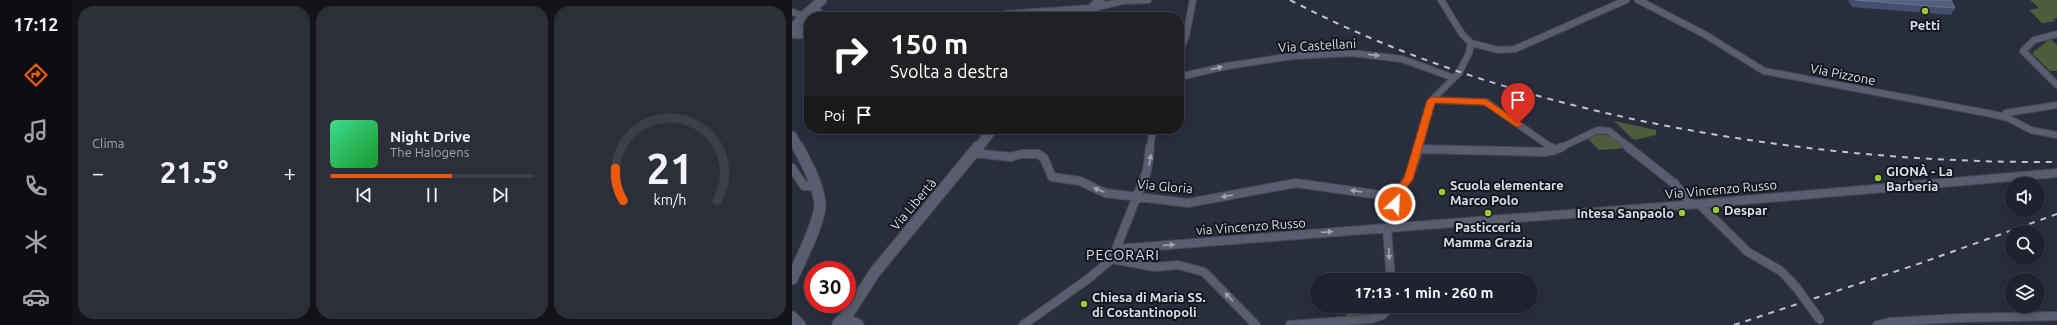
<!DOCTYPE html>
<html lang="it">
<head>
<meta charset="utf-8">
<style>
  :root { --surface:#1f222e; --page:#2c2f3a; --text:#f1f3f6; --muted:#a1a4aa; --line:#3c3f4a; --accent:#ea580c }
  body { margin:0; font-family:Ubuntu,sans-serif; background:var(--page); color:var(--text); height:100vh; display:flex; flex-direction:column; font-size:15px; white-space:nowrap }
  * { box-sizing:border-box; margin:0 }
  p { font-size:13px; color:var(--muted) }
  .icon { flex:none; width:22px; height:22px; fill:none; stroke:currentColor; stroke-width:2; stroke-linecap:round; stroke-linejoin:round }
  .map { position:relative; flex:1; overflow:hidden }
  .panel { display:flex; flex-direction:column; gap:6px; padding:6px; background:#111319; width:720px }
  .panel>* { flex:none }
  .guide { position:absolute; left:12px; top:12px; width:380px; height:122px; border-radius:16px; box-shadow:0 2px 10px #0003,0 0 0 1px var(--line); background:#202124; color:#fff; overflow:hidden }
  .controls { position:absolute; left:1213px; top:177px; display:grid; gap:8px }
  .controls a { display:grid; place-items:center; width:40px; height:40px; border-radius:50%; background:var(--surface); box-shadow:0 2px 10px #0003,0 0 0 1px var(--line); font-size:20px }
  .speed { position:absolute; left:12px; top:261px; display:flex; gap:8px; font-size:20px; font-weight:700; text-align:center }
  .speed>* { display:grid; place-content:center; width:52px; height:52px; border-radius:50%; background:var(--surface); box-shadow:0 2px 10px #0003,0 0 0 1px var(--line); line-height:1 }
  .speed .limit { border:6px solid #d22; background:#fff; color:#111 }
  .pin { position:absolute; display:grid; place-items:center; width:34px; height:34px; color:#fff; margin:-41px -17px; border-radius:50% 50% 50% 0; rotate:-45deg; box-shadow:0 0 4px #0007 }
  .pin .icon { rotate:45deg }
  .me { position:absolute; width:44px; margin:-22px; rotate:25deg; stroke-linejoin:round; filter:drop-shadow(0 0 3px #0008) }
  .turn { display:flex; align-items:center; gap:14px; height:84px; padding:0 20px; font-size:18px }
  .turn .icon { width:52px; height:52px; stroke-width:2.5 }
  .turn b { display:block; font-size:28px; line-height:34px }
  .then { display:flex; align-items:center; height:38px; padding:0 20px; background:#0003; gap:8px; font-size:15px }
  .big { font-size:30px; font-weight:600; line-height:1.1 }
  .panel .card { flex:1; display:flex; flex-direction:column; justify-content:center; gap:6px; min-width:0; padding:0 14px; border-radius:16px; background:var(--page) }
  .panel .dial { align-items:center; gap:0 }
  .dial svg { height:104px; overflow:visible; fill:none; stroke:var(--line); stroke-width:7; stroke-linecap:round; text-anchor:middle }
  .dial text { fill:var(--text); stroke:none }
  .song { display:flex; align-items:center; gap:12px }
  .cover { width:48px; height:48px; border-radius:6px; background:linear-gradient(135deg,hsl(150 70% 55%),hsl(130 70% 35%)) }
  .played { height:4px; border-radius:2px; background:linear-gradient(90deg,var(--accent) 60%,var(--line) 60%) }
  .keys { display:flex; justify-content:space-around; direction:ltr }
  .heat { display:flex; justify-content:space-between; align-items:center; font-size:22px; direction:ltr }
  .panel .tiles { flex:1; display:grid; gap:6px; grid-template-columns:repeat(3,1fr) }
  .trip { position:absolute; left:518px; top:273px; width:228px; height:40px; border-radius:20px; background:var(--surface); box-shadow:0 2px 10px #0003,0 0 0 1px var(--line); font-weight:600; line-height:40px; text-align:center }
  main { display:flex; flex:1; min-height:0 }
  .dock { display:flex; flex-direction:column; width:72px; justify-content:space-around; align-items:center; background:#0c0e12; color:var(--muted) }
  .dock .icon { width:28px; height:28px }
  .dock .active { color:var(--accent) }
  .dock b { font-size:18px; color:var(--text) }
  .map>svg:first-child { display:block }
  .green { fill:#4f5c3c }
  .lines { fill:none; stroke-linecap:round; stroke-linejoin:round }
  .street-far1-casing { stroke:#474a57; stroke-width:8 }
  .street-casing { stroke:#474a57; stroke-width:10 }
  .secondary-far1-casing { stroke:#474a57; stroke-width:11 }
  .secondary-casing { stroke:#474a57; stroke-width:13 }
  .street-far1 { stroke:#585d6f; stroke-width:6 }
  .street { stroke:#585d6f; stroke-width:8 }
  .secondary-far1 { stroke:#585d6f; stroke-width:9 }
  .secondary { stroke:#585d6f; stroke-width:11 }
  .rail { stroke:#c0c4cf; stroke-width:2; stroke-dasharray:6 6; stroke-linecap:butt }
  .street-bridge-casing { stroke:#474a57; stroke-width:10; stroke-linecap:butt }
  .street-bridge { stroke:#585d6f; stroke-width:8 }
  .wall { fill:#454e71 }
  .building { fill:#565e7e; stroke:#6b728f }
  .oneway { fill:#a1a4b2 }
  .route { fill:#ea580c; stroke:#983908 }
  .poi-dot { fill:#98cb37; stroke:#14161d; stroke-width:1.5 }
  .labels { text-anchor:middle; stroke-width:4; stroke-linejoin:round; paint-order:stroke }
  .poi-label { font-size:13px; font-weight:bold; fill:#dcdfe9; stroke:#14161d; text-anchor:start }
  .street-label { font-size:13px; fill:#dcdfe9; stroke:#14161d }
  .neighbourhood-label { font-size:14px; letter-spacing:1px; fill:#dae1f5; stroke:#14161d }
</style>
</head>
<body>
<main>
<nav class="dock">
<b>17:12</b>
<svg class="icon active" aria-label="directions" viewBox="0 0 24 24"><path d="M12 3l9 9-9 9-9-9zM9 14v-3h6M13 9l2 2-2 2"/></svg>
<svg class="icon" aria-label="music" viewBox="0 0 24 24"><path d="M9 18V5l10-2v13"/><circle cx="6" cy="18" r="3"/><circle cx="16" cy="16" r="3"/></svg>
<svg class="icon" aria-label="phone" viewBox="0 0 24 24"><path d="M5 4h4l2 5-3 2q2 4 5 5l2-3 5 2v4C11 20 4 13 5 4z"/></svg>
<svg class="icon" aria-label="climate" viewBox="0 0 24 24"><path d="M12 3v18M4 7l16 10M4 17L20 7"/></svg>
<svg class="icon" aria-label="car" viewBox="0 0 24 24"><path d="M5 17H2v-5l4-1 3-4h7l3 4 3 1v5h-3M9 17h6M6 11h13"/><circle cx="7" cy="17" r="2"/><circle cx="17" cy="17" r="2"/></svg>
</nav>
<section class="panel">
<div class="tiles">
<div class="card"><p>Clima</p>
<div class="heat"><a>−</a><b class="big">21.5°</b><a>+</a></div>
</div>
<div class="card">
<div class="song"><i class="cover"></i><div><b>Night Drive</b><p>The Halogens</p></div></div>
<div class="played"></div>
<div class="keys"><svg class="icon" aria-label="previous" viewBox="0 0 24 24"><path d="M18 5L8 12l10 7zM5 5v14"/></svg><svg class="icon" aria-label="pause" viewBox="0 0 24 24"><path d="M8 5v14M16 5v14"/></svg><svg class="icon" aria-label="next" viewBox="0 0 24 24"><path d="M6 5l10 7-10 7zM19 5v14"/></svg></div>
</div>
<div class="card dial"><svg viewBox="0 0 100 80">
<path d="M14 69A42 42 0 1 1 86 69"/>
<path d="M14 69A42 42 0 0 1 8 44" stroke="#ea580c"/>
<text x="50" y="56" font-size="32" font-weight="700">21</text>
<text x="50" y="72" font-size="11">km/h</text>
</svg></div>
</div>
</section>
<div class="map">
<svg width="1265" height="325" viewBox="0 0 1265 325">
  <rect width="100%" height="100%" fill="#292e3d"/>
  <path class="green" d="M1238,0H1265V18L1261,19L1264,21L1250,23L1237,10L1247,8Z
    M1258,39L1265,45V71H1258L1241,54V52Z
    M822,121L864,130V135L842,140Z
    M807,134L819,136L833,148L807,150L796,139Z
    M551,306H590C579,321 567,310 557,319L552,312Z"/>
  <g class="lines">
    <defs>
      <path id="street-far1" d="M846,0L912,34L972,71L1200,114L1216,118L1239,130L1265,135
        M0,12L12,16
        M208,17L214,14L301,8L331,1L356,0
        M1265,34L1242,40L1231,51L1265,85
        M679,43L706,50L723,49L834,0
        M387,53L394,36L401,0
        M387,77L435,66L501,56L559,53L610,59L662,78
        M640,100L694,102L760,148
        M1216,118L1214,113L1265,105
        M358,148L361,129
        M627,148L640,100L667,73L677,53L679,43L670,34L649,0
        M768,148L806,130L817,131L838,148"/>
      <path id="street" d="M758,147L763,150L770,147
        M836,147L883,184L899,204
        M627,149L753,152L763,150
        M181,153L219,157L229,154H246L252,158L260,177L288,181L313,193L396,203L504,183L602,197
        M0,168L12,186H24
        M907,204L956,252L989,271L1004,287
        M604,227L602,197L616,179L628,147
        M595,228L599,280
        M324,249L907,204L1265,173
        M320,259L363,267L386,265L412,272L464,325
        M231,325L296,279L320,259L355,171L358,147
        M498,325L579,319L591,315L598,306
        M1085,325L1098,322L1168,318L1265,316"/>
      <path id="secondary-far1" d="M15,13L30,0
        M293,17L308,0
        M17,28L7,34L0,33C5,22 12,12 25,12V17
        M0,136L6,148
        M186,148L201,129"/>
      <path id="secondary" d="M0,279C7,263 29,220 28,204C26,184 15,164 6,147
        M0,317L8,325
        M47,323L55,315L83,272L186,147
        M46,324L57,321L66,325"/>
    </defs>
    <use href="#street-far1" class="street-far1-casing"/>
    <use href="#street" class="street-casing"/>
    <use href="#secondary-far1" class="secondary-far1-casing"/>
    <use href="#secondary" class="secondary-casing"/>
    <use href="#street-far1" class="street-far1"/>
    <use href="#street" class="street"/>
    <use href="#secondary-far1" class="secondary-far1"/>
    <use href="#secondary" class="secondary"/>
    <path class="rail" d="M498,0C609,58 727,95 850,121C987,149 1125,163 1265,162
      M942,325L1129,263L1265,214"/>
    <defs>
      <path id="street-bridge" d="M1004,287L1028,320"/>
    </defs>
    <use href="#street-bridge" class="street-bridge-casing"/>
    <use href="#street-bridge" class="street-bridge"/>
  </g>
  <path class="wall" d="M1056,0H1159L1163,8L1159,15L1060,7Z"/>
  <path class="building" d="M1063,0H1159L1163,8Z"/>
  <defs><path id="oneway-solid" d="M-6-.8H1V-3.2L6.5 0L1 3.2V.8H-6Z"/></defs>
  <g class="oneway">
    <use href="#oneway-solid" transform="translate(582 55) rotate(6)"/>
    <use href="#oneway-solid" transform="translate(425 68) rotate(-13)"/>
    <use href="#oneway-solid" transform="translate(358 160) rotate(-80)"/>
    <use href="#oneway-solid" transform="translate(307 190) rotate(-157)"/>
    <use href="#oneway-solid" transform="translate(564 191) rotate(-171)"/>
    <use href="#oneway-solid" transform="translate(435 196) rotate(170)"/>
    <use href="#oneway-solid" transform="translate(535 232) rotate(-4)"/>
    <use href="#oneway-solid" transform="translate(377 245) rotate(-4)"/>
    <use href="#oneway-solid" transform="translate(597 254) rotate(87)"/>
    <use href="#oneway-solid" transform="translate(437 297) rotate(-134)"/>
  </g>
  <path class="route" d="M640,97L694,99L731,124L726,127L723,126L692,105L643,103L621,179L607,198L606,206H599L597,197L612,178L635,100Z"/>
  <g class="poi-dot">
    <circle cx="1133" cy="11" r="4"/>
    <circle cx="1086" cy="178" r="4"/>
    <circle cx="650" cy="192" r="4"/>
    <circle cx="924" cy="210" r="4"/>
    <circle cx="696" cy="213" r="4"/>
    <circle cx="890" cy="213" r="4"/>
    <circle cx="292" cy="304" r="4"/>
  </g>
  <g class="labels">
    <g class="poi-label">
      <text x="1133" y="30" text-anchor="middle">Petti</text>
      <text x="1094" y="176">GIONÀ - La<tspan x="1094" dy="15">Barberia</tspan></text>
      <text x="658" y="190">Scuola elementare<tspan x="658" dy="15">Marco Polo</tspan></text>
      <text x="932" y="215">Despar</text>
      <text x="882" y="218" text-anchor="end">Intesa Sanpaolo</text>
      <text x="696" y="232" text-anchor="middle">Pasticceria<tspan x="696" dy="15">Mamma Grazia</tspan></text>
      <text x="300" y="302">Chiesa di Maria SS.<tspan x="300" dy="15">di Costantinopoli</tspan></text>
    </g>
    <g class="street-label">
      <text transform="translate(525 45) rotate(-3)" y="5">Via Castellani</text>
      <text transform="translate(1051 74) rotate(11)" y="5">Via Pizzone</text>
      <text transform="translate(373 186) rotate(5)" y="5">Via Gloria</text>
      <text transform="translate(929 189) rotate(-5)" y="5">Via Vincenzo Russo</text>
      <text transform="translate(121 204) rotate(-50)" y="5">Via Libertà</text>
      <text transform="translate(459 226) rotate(-4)" y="5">via Vincenzo Russo</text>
    </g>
    <g class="neighbourhood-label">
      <text x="331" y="260">PECORARI</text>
    </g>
  </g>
</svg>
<div class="controls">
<a><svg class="icon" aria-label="sound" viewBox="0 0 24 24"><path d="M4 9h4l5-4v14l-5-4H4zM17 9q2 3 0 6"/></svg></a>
<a><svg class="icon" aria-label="search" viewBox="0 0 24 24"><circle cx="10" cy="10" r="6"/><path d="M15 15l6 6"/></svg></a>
<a><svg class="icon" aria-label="layers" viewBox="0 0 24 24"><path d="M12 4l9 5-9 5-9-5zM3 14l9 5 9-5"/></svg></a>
</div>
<div class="speed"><div class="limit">30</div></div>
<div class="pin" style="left:726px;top:124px;background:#d93025"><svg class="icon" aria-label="arrive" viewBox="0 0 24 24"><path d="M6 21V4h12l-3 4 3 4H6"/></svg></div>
<svg class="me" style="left:603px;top:204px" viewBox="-20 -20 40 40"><circle r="17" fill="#ea580c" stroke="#fff" stroke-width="3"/><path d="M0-11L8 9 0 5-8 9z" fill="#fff"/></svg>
<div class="trip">17:13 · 1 min · 260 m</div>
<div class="guide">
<div class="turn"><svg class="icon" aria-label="right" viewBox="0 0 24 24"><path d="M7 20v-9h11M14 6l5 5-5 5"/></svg><div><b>150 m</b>Svolta a destra</div></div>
<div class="then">Poi<svg class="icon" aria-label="arrive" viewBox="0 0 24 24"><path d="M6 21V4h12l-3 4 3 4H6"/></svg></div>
</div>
</div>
</main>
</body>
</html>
